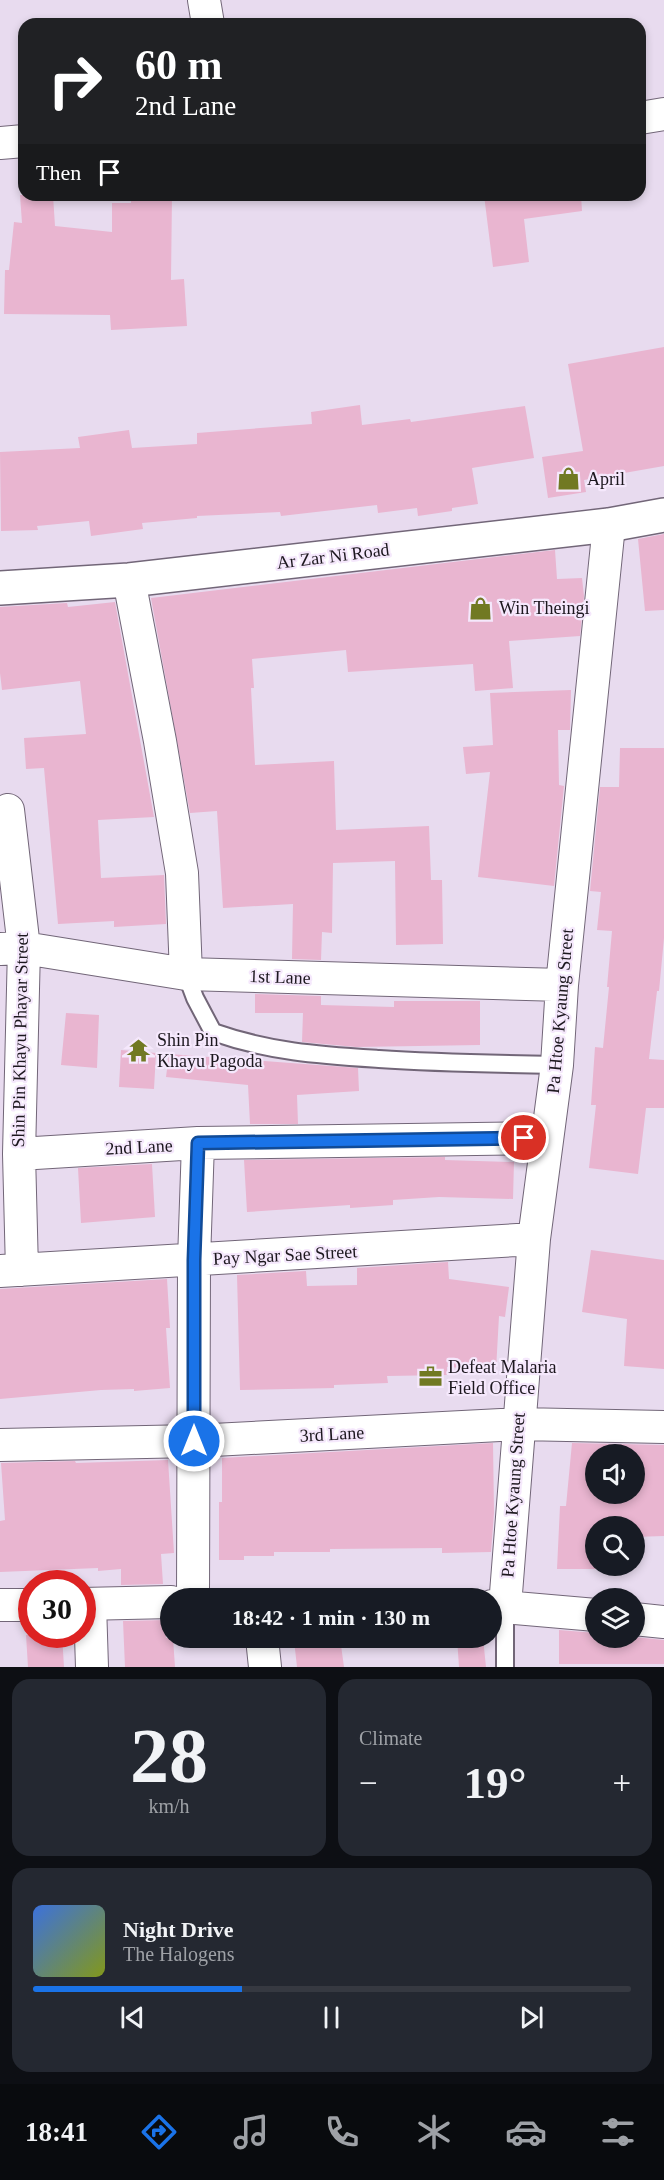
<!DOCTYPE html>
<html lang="en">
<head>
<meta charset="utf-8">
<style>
  :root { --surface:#171b24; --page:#242831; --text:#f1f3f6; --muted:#9ea1a6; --line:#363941; --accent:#1a73e8 }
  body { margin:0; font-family:"Times New Roman",serif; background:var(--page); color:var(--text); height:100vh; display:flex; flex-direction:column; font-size:22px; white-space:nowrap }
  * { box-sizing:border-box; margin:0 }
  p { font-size:20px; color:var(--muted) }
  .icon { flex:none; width:33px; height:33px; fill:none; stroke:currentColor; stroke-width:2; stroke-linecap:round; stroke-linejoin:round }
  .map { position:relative; height:1667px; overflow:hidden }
  .panel { display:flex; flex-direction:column; gap:12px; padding:12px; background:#0d0f14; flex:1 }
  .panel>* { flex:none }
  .guide { position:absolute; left:18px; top:18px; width:628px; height:183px; border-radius:18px; box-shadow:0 3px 9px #0003; background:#202124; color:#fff; overflow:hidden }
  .tools { position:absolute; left:585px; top:1444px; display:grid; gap:12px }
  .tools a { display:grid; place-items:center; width:60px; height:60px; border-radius:50%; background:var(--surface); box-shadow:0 3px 9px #0003; font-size:30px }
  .speed { position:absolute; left:18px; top:1570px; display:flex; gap:12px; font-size:30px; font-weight:700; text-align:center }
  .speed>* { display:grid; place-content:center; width:78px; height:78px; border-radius:50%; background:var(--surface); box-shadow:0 3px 9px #0003; line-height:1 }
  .speed .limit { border:9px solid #d22; background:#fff; color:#111 }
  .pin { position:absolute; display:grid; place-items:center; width:51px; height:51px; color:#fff; margin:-26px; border:3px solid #fff; border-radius:50%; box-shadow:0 2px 6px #0007 }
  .me { position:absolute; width:66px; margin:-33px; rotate:0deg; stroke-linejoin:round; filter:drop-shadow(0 0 4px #0008) }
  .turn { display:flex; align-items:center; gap:21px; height:126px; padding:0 18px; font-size:27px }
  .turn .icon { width:78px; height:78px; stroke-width:2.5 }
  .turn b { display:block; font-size:42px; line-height:51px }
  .then { display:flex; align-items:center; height:57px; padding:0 18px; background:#0003; gap:12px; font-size:22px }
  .big { font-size:45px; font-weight:700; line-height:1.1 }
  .panel .widget { flex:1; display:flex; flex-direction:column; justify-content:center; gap:9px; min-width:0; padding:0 21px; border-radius:18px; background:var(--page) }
  .panel .dial { align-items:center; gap:0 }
  .dial b { font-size:78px; line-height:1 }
  .song { display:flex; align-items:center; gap:18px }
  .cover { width:72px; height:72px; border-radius:9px; background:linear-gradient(135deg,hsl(220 70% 55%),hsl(70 70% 35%)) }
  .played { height:6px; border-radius:3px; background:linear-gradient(90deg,var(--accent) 35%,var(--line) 35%) }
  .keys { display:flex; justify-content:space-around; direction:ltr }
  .heat { display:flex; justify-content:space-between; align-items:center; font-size:33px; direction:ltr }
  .panel .tiles { flex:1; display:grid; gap:12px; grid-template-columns:1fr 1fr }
  .widget:last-child { grid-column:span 2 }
  .trip { position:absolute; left:160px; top:1588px; width:342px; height:60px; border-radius:30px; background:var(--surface); box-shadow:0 3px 9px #0003; font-weight:700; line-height:60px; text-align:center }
  .menu { display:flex; height:96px; justify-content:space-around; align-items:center; background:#090b0e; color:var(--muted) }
  .menu .icon { width:42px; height:42px }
  .menu .on { color:var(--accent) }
  .menu b { font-size:27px; color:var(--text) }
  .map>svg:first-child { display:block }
  .building { fill:#e9b5d0; fill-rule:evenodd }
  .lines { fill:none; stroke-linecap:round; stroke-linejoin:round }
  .service-casing { stroke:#726678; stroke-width:20 }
  .minor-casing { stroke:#726678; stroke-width:34 }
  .secondary-casing { stroke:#726678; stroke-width:36 }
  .service { stroke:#fff; stroke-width:16 }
  .minor { stroke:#fff; stroke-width:32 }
  .secondary { stroke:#fff; stroke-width:33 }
  .route-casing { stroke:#114b97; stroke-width:15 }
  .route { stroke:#1a73e8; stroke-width:10 }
  .labels { text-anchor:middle; stroke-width:4.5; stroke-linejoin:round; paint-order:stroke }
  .poi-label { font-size:18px; fill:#1c171e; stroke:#f5e8fc; text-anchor:start }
  .street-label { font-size:18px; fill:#1c171e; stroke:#f5e8fc }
</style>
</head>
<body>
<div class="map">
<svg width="664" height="1667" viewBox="0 0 664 1667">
  <rect width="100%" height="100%" fill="#e8dbef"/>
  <path class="building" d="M20,195H53L55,226L112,232V203H131V195H172L171,280L184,279L187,326L111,330L110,315L4,314L5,270H9L14,222L22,223Z
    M484,195H581L582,211L524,219L529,262L493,267Z
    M664,347V466L584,480L586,492L548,498L542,457L583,451L568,364Z
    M360,405L362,425L410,419L411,422L525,406L534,458L472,468L478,504L452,508V511L418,516L417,508L378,513L377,505L281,516L280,512L197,516V518L142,523L143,529L91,536L89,521L37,526L38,530L1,531L0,452L80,448L78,437L129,430L132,448L197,444V433L312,424L311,412Z
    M664,534V610L645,611L638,539Z
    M555,550L557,579L582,578L584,596L580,636L509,641L513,688L475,691L473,664L348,672L346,650L252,659L254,688H251L255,765L334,761L336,830L429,826L431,880H442L443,944L396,945L395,861L333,863L332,933L322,932L321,960L292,959L293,904L223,908L217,811L190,813L151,598Z
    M115,602L154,817L98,820L101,878L164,875L166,924L114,927V921L58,924L44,768L26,769L24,738L86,734L80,681L2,690L0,673V607L67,603L68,607Z
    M571,690L570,730H558L559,785L564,786L554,886L478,877L490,772L466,774L463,747L493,745L490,693Z
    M620,748H664V938L659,991H657L649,1059L664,1060V1108H646L638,1174L589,1168L596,1105H591L595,1047L603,1048L609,987H607L612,931L597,930L601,892L590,891L600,787H619Z
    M255,994L321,996V1005L394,1007V1001H480V1045L356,1047L302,1042L303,1013H255Z
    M66,1013L99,1015L97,1068L61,1065Z
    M121,1050L156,1053L154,1089L119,1087Z
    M169,1054L358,1068L359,1091L297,1095L298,1124H250L248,1085L166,1077Z
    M445,1157V1160L514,1162L513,1199L439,1197L393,1200V1205L350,1208V1205L247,1212L244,1160Z
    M152,1164L155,1217L81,1223L78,1168Z
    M591,1250L664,1260V1369L624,1366L627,1319L582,1312Z
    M448,1262L449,1279L509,1287L505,1317L499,1316L496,1370L447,1367V1375L387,1376L388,1383L334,1385V1388L240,1390L237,1275L306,1271L307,1286L357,1285V1268Z
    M167,1279L170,1328H166L170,1388L134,1391V1389L101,1390L0,1399V1289Z
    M493,1443L494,1513L491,1552L442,1553V1548L330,1549V1552H274V1556H244V1560H219V1502H222V1458Z
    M572,1443L664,1445V1536L634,1537V1527H596V1566H605V1569H557L560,1506H566ZM596,1455H634V1494H596Z
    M168,1460L174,1553L161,1554L163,1584L121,1585V1569L98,1571V1568L0,1572V1521L5,1520L1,1463L75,1461L76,1463Z
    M165,1620L166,1638H173L175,1667H125L123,1621Z
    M559,1630L596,1633V1638L634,1637L664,1640V1664H559Z
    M26,1635H62L64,1667H28Z
    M307,1638H340L344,1667H297L294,1640Z
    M457,1638H483L486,1667H459Z"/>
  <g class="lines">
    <defs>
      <path id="service" d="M186,974L195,998L213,1032C270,1052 319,1055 379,1059C438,1063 497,1064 557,1065
        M505,1606V1667"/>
      <path id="minor" d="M204,0L208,24
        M640,118L664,114
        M0,143L24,141
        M129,580L160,741L182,873L186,974
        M8,810L24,948L19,1154L22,1270
        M0,949L24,948L186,974L562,985
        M19,1154L198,1143L547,1138
        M0,1271L534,1239
        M0,1445L194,1441L519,1424L664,1427
        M193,1599L194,1260L198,1143
        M82,1604L171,1602
        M90,1604L92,1667
        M0,1605H32
        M492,1606L596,1615
        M505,1606L534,1239L557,1065L562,985L609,525
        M634,1619L664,1622
        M262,1638L265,1667"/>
      <path id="secondary" d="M0,588L129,580L609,525L664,515"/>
    </defs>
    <use href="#service" class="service-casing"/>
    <use href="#minor" class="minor-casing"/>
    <use href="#secondary" class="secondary-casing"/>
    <use href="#service" class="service"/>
    <use href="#minor" class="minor"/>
    <use href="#secondary" class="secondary"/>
  </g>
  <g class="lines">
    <defs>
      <path id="route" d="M194,1441V1260L198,1143L524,1138"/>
    </defs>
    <use href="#route" class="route-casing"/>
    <use href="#route" class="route"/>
  </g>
  <defs>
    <symbol id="shop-bare" viewBox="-9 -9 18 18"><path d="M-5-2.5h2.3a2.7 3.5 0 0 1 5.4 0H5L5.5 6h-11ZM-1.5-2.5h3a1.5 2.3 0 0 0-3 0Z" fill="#717923" stroke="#f5e8fc" stroke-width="2.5" paint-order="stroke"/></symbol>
    <symbol id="temple-bare" viewBox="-9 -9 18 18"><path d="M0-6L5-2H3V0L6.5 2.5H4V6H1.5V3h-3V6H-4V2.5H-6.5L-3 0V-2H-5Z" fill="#717923" stroke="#f5e8fc" stroke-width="2.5" paint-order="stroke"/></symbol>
    <symbol id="office-bare" viewBox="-9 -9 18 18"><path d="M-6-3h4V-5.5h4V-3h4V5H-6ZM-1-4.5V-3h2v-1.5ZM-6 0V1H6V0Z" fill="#717923" stroke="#f5e8fc" stroke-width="2.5" paint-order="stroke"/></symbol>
  </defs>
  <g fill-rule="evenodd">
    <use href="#shop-bare" x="552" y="462" width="33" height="33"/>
    <use href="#shop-bare" x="464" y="592" width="33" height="33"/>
    <use href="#temple-bare" x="122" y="1034" width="33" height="33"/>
    <use href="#office-bare" x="414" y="1360" width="33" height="33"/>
  </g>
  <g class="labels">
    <g class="poi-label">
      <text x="587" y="485">April</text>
      <text x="499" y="614">Win Theingi</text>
      <text x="157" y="1046">Shin Pin<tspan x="157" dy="21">Khayu Pagoda</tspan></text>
      <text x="448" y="1373">Defeat Malaria<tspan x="448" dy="21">Field Office</tspan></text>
    </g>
    <g class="street-label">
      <text transform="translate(333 556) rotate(-7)" y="6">Ar Zar Ni Road</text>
      <text transform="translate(280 977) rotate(2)" y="6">1st Lane</text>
      <text transform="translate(560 1011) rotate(-85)" y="6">Pa Htoe Kyaung Street</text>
      <text transform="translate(20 1040) rotate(-89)" y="6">Shin Pin Khayu Phayar Street</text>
      <text transform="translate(139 1147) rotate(-3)" y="6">2nd Lane</text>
      <text transform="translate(285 1255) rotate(-3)" y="6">Pay Ngar Sae Street</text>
      <text transform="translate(332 1434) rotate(-3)" y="6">3rd Lane</text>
      <text transform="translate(513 1495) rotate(-86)" y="6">Pa Htoe Kyaung Street</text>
    </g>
  </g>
</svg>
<div class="tools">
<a><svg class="icon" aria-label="sound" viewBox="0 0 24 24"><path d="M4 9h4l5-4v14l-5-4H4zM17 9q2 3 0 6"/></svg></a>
<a><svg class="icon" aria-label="search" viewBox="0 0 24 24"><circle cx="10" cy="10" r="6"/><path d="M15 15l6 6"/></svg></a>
<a><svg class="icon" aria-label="layers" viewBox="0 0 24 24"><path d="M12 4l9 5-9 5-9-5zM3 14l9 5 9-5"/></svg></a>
</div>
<div class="speed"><div class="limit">30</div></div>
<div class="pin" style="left:524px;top:1138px;background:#d93025"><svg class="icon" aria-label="arrive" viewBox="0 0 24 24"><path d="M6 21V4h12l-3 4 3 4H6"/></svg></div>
<svg class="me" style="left:194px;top:1441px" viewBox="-20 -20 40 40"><circle r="17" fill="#1a73e8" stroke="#fff" stroke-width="3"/><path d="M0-11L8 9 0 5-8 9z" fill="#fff"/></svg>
<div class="trip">18:42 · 1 min · 130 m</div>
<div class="guide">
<div class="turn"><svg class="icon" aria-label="right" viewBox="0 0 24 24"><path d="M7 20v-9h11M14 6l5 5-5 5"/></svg><div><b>60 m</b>2nd Lane</div></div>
<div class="then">Then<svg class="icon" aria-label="arrive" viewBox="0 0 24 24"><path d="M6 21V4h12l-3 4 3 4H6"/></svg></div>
</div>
</div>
<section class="panel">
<div class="tiles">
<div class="widget dial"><b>28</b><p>km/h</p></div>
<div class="widget"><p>Climate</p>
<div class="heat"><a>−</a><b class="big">19°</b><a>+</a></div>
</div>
<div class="widget">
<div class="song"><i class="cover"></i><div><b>Night Drive</b><p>The Halogens</p></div></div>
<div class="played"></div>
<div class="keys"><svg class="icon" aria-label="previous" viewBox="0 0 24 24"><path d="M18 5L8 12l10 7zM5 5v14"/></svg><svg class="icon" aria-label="pause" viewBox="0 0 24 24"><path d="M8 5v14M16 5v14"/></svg><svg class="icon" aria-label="next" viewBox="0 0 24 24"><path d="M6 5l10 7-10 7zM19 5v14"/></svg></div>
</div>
</div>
</section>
<nav class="menu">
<b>18:41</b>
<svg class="icon on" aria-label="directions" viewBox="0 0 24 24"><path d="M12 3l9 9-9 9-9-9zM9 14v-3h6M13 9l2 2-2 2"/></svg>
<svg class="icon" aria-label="music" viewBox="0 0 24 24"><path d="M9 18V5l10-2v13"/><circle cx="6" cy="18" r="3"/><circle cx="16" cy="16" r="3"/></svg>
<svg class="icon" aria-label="phone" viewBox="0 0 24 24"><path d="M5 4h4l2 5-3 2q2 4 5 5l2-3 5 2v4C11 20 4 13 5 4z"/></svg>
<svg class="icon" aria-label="climate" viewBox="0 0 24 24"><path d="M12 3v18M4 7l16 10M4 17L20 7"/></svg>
<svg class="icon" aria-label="car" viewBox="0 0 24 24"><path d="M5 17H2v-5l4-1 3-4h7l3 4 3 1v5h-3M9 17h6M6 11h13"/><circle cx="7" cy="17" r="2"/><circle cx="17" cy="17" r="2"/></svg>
<svg class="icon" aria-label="filters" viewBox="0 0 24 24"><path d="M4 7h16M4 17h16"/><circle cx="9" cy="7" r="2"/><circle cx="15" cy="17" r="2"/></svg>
</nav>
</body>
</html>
